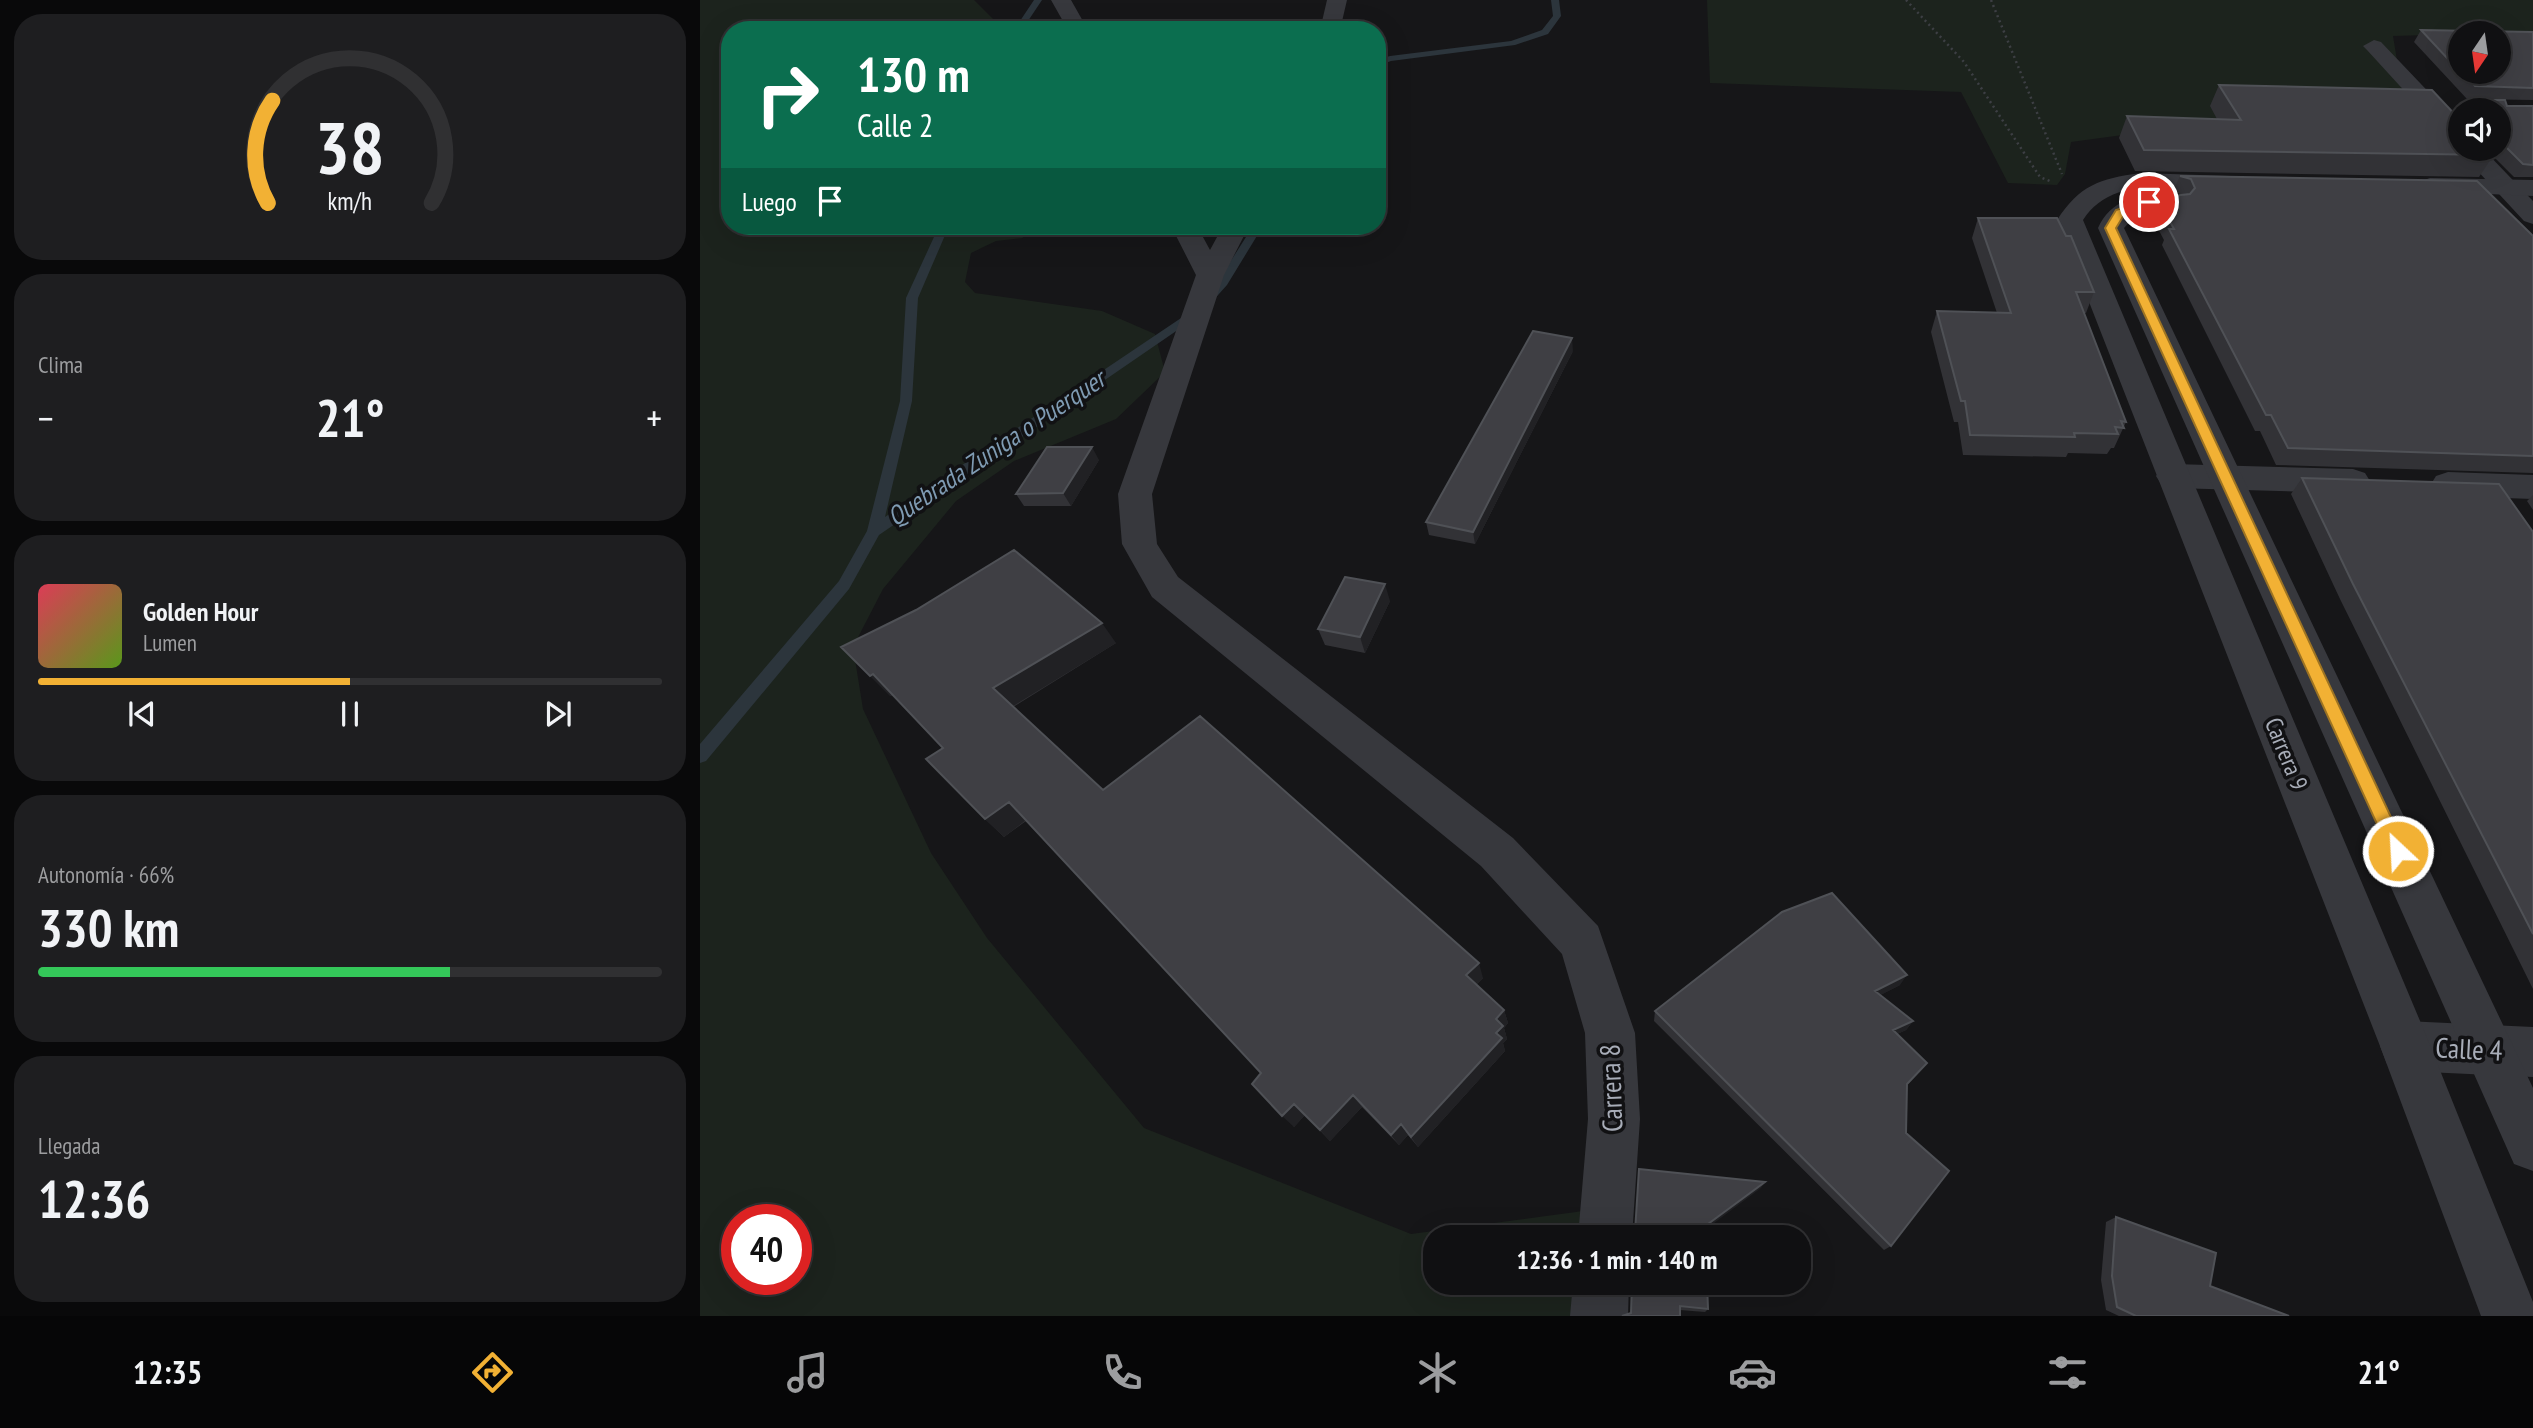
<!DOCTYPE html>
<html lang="es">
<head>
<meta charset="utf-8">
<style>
  :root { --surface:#101012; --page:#1e1e20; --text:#f1f3f6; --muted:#9c9d9f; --line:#303032; --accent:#f2b134 }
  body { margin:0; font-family:"PT Sans Narrow",sans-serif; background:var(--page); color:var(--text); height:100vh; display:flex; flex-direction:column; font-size:26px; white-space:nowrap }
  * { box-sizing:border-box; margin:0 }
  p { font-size:23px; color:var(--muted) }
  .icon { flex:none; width:38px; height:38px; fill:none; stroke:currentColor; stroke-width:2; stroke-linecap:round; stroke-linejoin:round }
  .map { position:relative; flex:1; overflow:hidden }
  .side { display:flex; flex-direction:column; gap:14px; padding:14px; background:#09090a; width:700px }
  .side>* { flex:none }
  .hud { position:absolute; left:21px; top:21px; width:665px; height:214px; border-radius:28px; box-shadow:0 7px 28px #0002,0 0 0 2px var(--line); background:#0b6e4f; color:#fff; overflow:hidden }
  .needle { width:46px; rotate:193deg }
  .controls { position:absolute; left:1748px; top:21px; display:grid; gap:14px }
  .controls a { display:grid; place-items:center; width:63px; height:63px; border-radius:50%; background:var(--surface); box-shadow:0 7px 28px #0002,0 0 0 2px var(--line); font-size:35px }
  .speed { position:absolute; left:21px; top:1204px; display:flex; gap:14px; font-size:35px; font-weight:700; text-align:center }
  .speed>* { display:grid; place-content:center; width:91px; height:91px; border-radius:50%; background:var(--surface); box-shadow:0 7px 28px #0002,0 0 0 2px var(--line); line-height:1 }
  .speed .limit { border:10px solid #d22; background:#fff; color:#111 }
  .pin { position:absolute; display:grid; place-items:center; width:60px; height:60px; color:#fff; margin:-30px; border:4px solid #fff; border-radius:50%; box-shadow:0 2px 7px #0007 }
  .me { position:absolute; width:77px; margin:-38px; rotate:335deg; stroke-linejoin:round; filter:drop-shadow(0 0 5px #0008) }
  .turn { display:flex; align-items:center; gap:24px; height:147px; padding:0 21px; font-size:32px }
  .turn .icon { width:91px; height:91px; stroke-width:2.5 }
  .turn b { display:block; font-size:49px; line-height:60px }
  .then { display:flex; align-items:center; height:66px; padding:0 21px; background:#0003; gap:14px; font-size:26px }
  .big { font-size:52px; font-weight:600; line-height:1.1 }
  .side .card { flex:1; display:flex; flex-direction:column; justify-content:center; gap:10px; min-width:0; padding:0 24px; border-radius:28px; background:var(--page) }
  .side .dial { align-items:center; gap:0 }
  .dial svg { height:182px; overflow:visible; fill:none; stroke:var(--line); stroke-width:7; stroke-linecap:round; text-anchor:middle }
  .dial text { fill:var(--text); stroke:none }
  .song { display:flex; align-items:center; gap:21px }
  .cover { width:84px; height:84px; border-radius:10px; background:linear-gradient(135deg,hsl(350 70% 55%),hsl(90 70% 35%)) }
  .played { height:7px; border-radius:4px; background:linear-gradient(90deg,var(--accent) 50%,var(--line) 50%) }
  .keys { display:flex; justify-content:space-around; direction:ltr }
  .heat { display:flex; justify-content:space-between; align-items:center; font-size:38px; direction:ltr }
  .charge { height:10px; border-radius:5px; background:linear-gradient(90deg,#34c759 66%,var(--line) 0) }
  .trip { position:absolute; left:723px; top:1225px; width:388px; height:70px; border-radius:28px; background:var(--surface); box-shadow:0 7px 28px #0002,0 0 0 2px var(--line); font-weight:600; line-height:70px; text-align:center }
  .tab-bar { display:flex; height:112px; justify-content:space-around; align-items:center; background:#060607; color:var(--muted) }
  .tab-bar .icon { width:49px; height:49px }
  .tab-bar .active { color:var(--accent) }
  .tab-bar b { font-size:32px; color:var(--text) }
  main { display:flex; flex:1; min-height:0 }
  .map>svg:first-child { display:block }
  .green { fill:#1c231d; fill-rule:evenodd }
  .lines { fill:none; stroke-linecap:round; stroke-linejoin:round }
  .stream { fill:#2c353c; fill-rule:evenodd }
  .path { stroke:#3d3f44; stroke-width:2.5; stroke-dasharray:2 3.5; stroke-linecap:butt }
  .minor { fill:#37383d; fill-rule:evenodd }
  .tertiary { fill:#37383d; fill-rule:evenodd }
  .wall { fill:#323236 }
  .shaded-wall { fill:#212124 }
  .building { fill:#3f3f44; stroke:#4f5156; stroke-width:2 }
  .route { fill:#f2b134; stroke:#9d7322; stroke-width:2 }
  .labels { text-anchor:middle; stroke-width:7; stroke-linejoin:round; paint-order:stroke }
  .street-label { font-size:24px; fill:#a8adb8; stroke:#111113 }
  .water-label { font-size:26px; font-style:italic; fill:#7f9bb3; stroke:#111113 }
  .near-street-label { font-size:28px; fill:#a8adb8; stroke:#111113 }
</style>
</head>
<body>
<main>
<section class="side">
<div class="card dial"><svg viewBox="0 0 100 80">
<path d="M14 69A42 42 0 1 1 86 69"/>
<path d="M14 69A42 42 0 0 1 16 24" stroke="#f2b134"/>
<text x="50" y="56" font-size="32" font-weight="700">38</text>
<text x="50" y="72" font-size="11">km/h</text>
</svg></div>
<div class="card"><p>Clima</p>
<div class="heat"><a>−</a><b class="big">21°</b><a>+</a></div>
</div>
<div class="card">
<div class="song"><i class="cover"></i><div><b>Golden Hour</b><p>Lumen</p></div></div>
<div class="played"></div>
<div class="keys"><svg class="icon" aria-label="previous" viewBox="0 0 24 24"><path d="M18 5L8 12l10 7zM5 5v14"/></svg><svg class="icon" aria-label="pause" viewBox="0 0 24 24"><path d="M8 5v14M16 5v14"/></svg><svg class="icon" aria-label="next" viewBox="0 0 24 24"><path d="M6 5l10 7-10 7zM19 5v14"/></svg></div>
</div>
<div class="card"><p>Autonomía · 66%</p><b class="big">330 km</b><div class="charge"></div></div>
<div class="card"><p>Llegada</p><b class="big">12:36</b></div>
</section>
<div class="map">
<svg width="1833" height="1316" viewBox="0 0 1833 1316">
  <rect width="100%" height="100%" fill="#161618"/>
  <path class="green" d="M0,0H274L294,20L296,30H30V226H321L323,238L296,241L271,253L265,282L275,293L402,311L455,334L465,372L416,419L314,461L256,501L183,589L153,647L163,709L231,853L287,938L444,1128L711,1234L898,1209L896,1237H735V1283H892L889,1316H0ZM37,1220H96V1279H37Z
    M1007,0H1833V32L1693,36L1703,97L1371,142L1365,174L1357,185L1308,183L1261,92L1010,83Z"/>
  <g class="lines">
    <path class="stream" d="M334,0H342L322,30H314Z
      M851,0H859L861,16L848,34L815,45L691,61L677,66V60L690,56L811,41L842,30L853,16Z
      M239,226H249L218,298L212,401L185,517L493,310L518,281L553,226H563L527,285L501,314L179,535L149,589L6,761L0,763V744L139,581L167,531L200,401L206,298Z"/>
    <path class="path" d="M1206,0L1264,62L1340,177L1352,182
      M1291,0L1362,174"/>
    <path class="minor" d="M351,0H371L388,30H368Z
      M627,0H647L640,30H620Z
      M1674,40L1681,42L1760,125V145L1752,143L1667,50L1663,46Z
      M1760,145V149H1783L1833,201V224L1824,221L1762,154L1758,149Z
      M471,226H497L510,250L523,226H549L524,275L452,494L457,544L478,577L813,838L898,926L935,1033L940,1119L932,1237H878L888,1119L885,1033L862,954L781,866L452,597L422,544L418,494L496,275Z
      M1473,464L1653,469L1665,473L1670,481L1665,489L1653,493L1473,488L1461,484L1456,476L1461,468Z
      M1748,472L1833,475V499L1748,496L1736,492L1731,484L1736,476Z
      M1705,1021L1833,1027V1077L1705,1071L1687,1064L1680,1046L1687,1028Z
      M873,1283H929L928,1316H870Z"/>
    <path class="tertiary" d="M1440,173L1530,176L1539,178L1542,183L1539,188L1530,190C1483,188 1412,173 1383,220L1723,1028L1833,1302V1316H1781L1680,1046L1357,220C1380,185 1399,179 1440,173Z
      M1730,178L1833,180V196L1721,191L1717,186L1721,181Z
      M1464,194L1482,197L1486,202L1482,207L1437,214L1424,228L1833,1088V1171L1814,1164L1398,228C1411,200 1435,195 1464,194Z"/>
  </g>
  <path class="wall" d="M1721,30L1833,32V100L1767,99L1714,42Z
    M1519,85L1758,117L1760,112V149H1799V110H1762L1765,105H1768L1771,100L1807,106H1833V177H1814L1793,156L1779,177L1435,171L1419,138L1427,116L1517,119L1510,106Z
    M1480,176L1833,236V473L1576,465L1560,431H1555L1462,245L1464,240L1456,225L1459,219L1455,213L1462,197L1482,195L1473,191Z
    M1278,218L1366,236L1394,292L1386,313H1384L1426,422L1414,448H1411L1407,454L1368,453L1366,457L1263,455L1258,422H1254L1231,332L1237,311L1297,313L1272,238Z
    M873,351L775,544L729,535L726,522Z
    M399,460L371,506H324L316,494Z
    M1602,478L1833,532V989L1640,599L1591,494Z
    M1833,495V510L1827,501Z
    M690,601L665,653L625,645L618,629Z
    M216,610L416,643L313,707L403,790L783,978L776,985L804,1010L808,1023L804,1028L807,1039L803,1043L805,1051L718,1147L708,1135L699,1145L662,1107L630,1141L605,1115L594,1127L561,1073L326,821L304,837L285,819L243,748L193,695L190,696Z
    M1200,985L1180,995L1213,1021L1206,1030L1197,1034L1220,1071L1207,1085L1191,1246L1184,1250L954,1021L955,1011Z
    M1416,1217L1510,1286L1589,1316H1419L1406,1310L1401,1280L1406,1222Z
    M931,1283H1007L1008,1309L1005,1312L980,1310Z"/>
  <path class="shaded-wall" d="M872,338L873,351L775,544L773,532Z
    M392,447L399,460L371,506L363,493Z
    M685,584L690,601L665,653L660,637Z
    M402,623L416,643L310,708L293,688Z
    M173,674L193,695L190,696L170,676Z
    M309,802L326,820L304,837L285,819Z
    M779,963L783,978L771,990L766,975Z
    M1207,975L1200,985L1169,1001L1175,991Z
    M804,1010L808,1023L804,1028L807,1039L803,1043L805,1051L718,1147L711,1137L796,1033V1019Z
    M1213,1021L1206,1030L1187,1039L1193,1030Z
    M653,1095L662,1107L630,1141L620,1130Z
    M594,1104L605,1115L594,1127L582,1116Z
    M701,1124L708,1135L699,1145L691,1135Z
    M1065,1182L1061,1188L1002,1232L1004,1227Z"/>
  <path class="building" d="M1721,30L1833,32V88L1775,86L1761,72H1799V33H1760V72Z
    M1519,85L1732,90L1760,120V149H1788L1794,155L1444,150L1427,116L1541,120Z
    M1771,100H1805L1807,106H1833V165L1823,164L1799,140V110H1769L1765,105L1770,104Z
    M1480,176L1777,181L1833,236V456L1588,448L1571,415H1566L1469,229H1474L1463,209H1469L1462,197L1490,194L1495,188L1491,179Z
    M1278,218H1357L1366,236H1371L1394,292H1376L1426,422L1421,421L1424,428L1415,427L1418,434L1374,433L1375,437L1270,435L1265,401H1261L1237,311L1311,313Z
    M833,331L872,338L773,532L726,522Z
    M347,447H392L363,493L316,494Z
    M1602,478L1799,484L1833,532V934L1653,584Z
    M314,550L402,623L293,688L403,790L500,716L779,963L766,975L804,1010L796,1019L803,1026L796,1033L802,1038L711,1137L701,1124L691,1135L653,1095L620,1130L594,1104L582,1116L552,1084L561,1073L309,802L285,819L226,759L243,748L173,674L170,676L141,647L216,610Z
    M645,577L685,584L660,637L618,629Z
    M1132,893L1207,975L1175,991L1213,1021L1193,1030L1227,1063L1207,1084L1206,1133L1249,1171L1191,1246L955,1011L1082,912Z
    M939,1169L1065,1182L1004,1227L1005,1237H923V1235L935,1232Z
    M1416,1217L1516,1253L1510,1286L1589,1316H1436L1417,1307L1412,1276Z
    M932,1283H1007L1008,1309L980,1306V1316H922L931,1313Z"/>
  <path class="route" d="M1445,200L1454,202L1424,215L1416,228L1704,845L1707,851L1704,857H1692L1405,228L1416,210Z"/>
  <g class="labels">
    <g class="street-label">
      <text transform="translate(1586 754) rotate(68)" y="8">Carrera 9</text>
    </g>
    <g class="water-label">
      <text transform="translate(296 448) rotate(-34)" y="9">Quebrada Zuniga o Puerquer</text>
    </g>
    <g class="near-street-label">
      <text transform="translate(1769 1049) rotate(3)" y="10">Calle 4</text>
      <text transform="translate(911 1088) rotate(-92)" y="10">Carrera 8</text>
    </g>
  </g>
</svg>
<div class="controls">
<a><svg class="needle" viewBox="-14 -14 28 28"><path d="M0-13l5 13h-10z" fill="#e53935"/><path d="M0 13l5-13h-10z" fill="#9c9d9f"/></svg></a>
<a><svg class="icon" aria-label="sound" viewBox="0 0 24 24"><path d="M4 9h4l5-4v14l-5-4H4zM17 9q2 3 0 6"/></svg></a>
</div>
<div class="speed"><div class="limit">40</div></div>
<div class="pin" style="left:1449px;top:202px;background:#d93025"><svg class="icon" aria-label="arrive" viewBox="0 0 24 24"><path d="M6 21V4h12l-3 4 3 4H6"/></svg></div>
<svg class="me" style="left:1698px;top:851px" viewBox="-20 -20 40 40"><circle r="17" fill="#f2b134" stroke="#fff" stroke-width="3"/><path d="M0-11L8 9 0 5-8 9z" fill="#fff"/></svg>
<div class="trip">12:36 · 1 min · 140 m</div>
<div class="hud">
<div class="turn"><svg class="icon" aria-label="right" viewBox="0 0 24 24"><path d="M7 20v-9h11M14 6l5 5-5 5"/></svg><div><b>130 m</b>Calle 2</div></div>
<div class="then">Luego<svg class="icon" aria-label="arrive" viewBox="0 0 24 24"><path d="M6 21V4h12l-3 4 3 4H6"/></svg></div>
</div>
</div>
</main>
<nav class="tab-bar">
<b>12:35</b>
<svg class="icon active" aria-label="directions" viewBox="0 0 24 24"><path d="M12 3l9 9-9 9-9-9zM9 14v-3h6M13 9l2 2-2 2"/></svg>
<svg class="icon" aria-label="music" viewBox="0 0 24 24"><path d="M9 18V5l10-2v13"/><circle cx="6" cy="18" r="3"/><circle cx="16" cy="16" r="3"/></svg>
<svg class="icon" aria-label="phone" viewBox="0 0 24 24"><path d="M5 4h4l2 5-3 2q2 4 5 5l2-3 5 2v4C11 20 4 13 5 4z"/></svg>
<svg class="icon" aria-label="climate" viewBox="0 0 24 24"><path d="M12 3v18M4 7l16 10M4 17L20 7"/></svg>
<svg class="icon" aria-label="car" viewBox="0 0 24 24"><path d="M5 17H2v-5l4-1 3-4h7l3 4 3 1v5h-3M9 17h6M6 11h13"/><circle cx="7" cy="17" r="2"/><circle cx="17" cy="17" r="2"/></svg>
<svg class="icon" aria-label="filters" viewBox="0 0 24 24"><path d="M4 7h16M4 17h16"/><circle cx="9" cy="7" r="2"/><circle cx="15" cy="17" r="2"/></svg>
<b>21°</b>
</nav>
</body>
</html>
